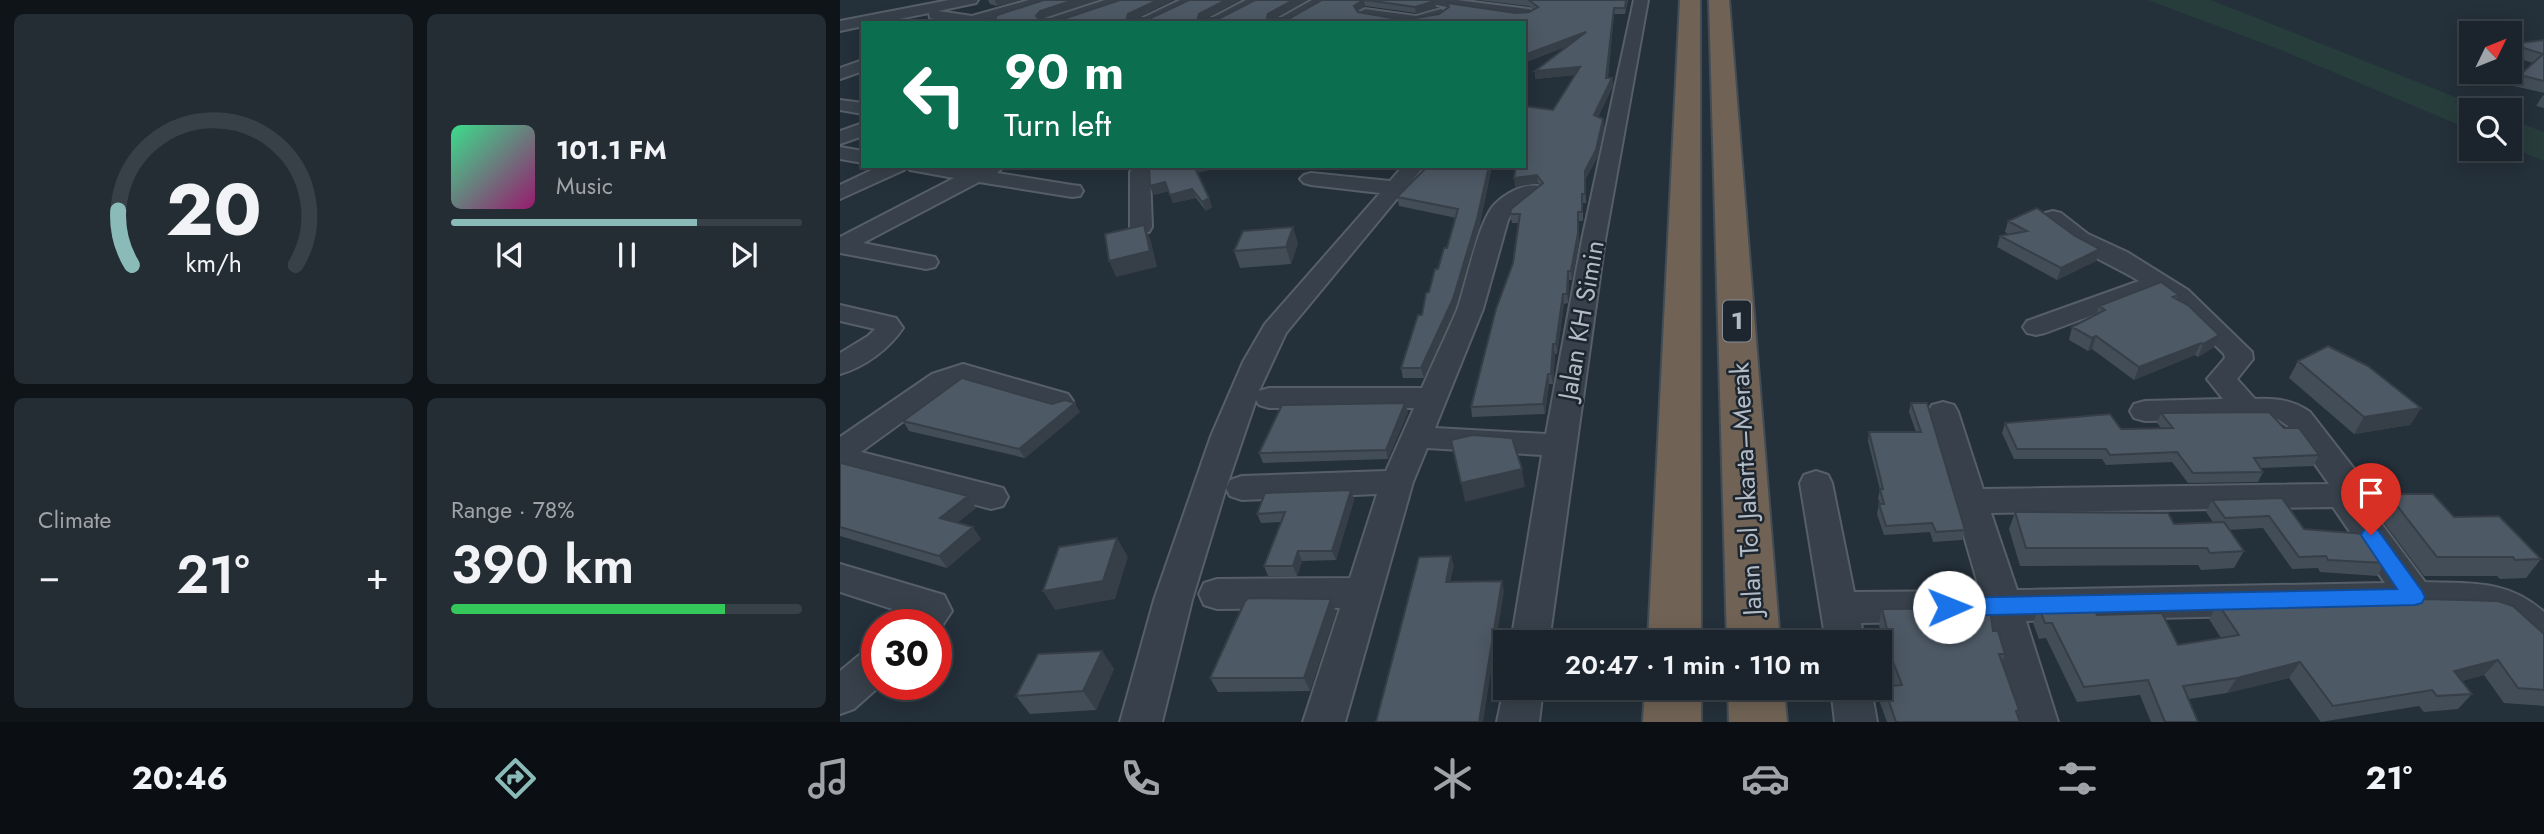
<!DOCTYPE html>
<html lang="en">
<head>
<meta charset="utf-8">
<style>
  :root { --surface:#1b242c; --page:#242c34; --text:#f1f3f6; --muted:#a0a4a9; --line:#394148; --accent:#8bbbb9 }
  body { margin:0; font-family:Jost,sans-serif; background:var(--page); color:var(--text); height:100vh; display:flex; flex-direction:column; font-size:26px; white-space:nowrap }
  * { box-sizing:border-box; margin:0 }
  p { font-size:23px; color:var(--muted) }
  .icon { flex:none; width:38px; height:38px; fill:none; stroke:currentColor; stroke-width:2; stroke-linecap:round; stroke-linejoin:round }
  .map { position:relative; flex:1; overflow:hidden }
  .drawer { display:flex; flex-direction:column; gap:14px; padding:14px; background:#0f1418; width:840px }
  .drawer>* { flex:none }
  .banner { position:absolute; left:21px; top:21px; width:665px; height:147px; border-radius:0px; box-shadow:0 4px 18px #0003,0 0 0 2px var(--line); background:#0b6e4f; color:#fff; overflow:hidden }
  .needle { width:46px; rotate:47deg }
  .buttons { position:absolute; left:1619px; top:21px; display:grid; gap:14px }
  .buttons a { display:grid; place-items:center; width:63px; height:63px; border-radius:0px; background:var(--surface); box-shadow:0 4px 18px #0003,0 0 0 2px var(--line); font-size:35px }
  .speed { position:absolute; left:21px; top:609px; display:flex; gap:14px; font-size:35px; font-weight:700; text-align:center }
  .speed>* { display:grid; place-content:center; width:91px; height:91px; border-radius:50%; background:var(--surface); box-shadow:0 4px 18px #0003,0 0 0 2px var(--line); line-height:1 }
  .speed .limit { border:10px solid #d22; background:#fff; color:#111 }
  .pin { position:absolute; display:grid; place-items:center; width:60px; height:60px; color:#fff; margin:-72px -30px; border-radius:50% 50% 50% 0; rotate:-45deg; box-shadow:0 0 7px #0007 }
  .pin .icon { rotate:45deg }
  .me { position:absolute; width:77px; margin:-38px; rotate:89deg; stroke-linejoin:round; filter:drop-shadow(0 0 5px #0008) }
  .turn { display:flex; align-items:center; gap:24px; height:147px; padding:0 28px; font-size:32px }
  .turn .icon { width:91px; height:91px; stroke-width:2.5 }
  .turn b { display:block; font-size:49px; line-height:60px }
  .big { font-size:52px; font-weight:600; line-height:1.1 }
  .drawer .tile { flex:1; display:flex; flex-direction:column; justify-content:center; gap:10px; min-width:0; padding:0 24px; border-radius:10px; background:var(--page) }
  .drawer .dial { align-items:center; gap:0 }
  .dial svg { height:182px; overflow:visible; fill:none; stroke:var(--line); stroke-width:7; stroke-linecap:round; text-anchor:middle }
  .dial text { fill:var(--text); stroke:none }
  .song { display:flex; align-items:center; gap:21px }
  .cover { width:84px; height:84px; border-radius:10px; background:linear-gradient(135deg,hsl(150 70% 55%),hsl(320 70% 35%)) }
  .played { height:7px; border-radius:4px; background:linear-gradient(90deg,var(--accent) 70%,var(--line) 70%) }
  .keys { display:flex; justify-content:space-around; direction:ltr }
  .heat { display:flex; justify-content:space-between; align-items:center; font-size:38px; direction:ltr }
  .charge { height:10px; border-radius:5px; background:linear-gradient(90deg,#34c759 78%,var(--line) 0) }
  .drawer .tiles { flex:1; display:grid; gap:14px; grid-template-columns:repeat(2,1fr) }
  .trip { position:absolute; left:653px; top:630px; width:399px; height:70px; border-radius:0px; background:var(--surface); box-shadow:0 4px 18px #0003,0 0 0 2px var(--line); font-weight:600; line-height:70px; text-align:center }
  .menu { display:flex; height:112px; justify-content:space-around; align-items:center; background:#0b0e12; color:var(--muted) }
  .menu .icon { width:49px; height:49px }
  .menu .on { color:var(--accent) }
  .menu b { font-size:32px; color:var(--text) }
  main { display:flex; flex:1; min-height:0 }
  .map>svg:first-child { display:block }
  .green { fill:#273d3c }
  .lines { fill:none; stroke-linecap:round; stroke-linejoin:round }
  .minor-casing { stroke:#565f68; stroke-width:4 }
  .highway-casing { stroke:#434c55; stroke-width:4 }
  .minor { fill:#38414b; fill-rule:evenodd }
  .highway { fill:#706355; fill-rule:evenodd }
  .wall { fill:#424d57 }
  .shaded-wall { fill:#363e47 }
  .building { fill:#4d5965; stroke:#363e47; stroke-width:2 }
  .route { fill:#1a73e8; stroke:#114b97; stroke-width:2 }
  .labels { text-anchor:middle; stroke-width:5; stroke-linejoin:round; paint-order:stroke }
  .shield { fill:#1d262f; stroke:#868f99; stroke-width:2 }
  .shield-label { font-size:24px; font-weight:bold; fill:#b3bcc6 }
  .street-label { font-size:26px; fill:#b3bcc6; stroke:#1d262f }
</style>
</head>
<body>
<main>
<section class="drawer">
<div class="tiles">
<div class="tile dial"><svg viewBox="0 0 100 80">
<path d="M14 69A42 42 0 1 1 86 69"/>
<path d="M14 69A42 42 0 0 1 8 45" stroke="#8bbbb9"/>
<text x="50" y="56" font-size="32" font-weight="700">20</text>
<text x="50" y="72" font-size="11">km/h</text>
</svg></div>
<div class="tile">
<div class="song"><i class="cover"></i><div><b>101.1 FM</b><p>Music</p></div></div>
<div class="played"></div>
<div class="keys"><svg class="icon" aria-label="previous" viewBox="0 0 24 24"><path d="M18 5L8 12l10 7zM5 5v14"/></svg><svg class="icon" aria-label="pause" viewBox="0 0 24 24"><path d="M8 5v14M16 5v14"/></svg><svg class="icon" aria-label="next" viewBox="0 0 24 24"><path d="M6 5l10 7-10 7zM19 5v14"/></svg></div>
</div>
<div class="tile"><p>Climate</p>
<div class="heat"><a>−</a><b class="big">21°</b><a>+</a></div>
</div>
<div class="tile"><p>Range · 78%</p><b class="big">390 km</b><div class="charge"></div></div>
</div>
</section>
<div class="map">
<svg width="1704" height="722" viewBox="0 0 1704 722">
  <rect width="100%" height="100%" fill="#24303a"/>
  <path class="green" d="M1308,0H1371L1648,110H1631V130L1436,48Z
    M1670,119L1704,132V161L1670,147Z"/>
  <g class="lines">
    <defs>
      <path id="minor" d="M109,0H138L136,3L98,11L132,16L189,0H212L210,3L153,19L158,23C135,23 112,24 90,18L89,13L39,23H23V26L0,31V21Z
        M265,0H287L285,3L225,23H202L204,20Z
        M340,0H359L312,23H292Z
        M406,0H424L381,23H362Z
        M472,0H490L450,23H431Z
        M585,0H617L689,9L696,13C683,25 612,8 592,4Z
        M794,0H808L765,240L709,642H671L702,455L587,448L573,482L505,722H463L500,608L377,609L364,605L359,594L364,583L377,579L510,578L537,494L402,500L390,496L386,488L352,600L322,722H280L314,600L371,436L403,362L425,324L540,193L471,185L464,183L460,179L464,175L471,173L550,181L563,166H584L446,333L419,391L429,388H582C593,362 606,336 617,310C626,285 638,221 655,204C665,194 684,183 698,186L701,191L672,213L668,220L643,309L595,428L706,434L742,240ZM416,400L419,405L429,408H574L546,471L402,476L390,480L386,488Z
        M525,9L576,16L601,9L608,13C588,32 544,22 520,16L518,13Z
        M23,60V71L0,79V68Z
        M0,100L23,103V114L0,110Z
        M23,123V136L0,144V131Z
        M0,147L23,151V163L0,159Z
        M40,166L133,169L164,166L157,173L232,185L240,186L243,191L240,196L232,197L139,182L23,243L95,257L98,262L95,267L86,269L0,253V237L114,178L70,170L67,166L64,170L0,199V185Z
        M295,166H319L310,174L312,227L309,232H293L290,227V172Z
        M1213,211L1221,213L1248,234L1287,252L1348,290L1412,352L1413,359L1397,379L1415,399C1436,398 1453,400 1470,412L1515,470L1523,488L1520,495L1585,582C1631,584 1667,579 1704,612V651L1690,646L1661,619L1646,614L1575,612L1186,621L1218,722H1176L1149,621L1021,623L1024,642H986L960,483L964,475L976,471L988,475L992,483L1014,592L1140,591L1088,412L1092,405L1103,402L1114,405L1118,412L1143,489L1489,484L1448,426L1438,419L1305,421L1294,418L1290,411L1294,404L1305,401L1383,399L1367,379L1385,358L1384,354L1330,300L1317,291L1205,333L1196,335L1187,333L1183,327L1187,321L1299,281C1272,264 1219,244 1202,218L1205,213ZM1493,507L1545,583L1177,590L1151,513Z
        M0,305L56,318L63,328C49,349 25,367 0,374V353L28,336L35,329L0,321Z
        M123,364L228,394L233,401L228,408L218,411L124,383L112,386L21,452L163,488L168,497L163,506L151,509L0,469V437L92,374Z
        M0,564L104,595L112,611L96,635V625H63L68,614L0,592Z
        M37,647V684H42L14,709L0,714V671L23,652Z
        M665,683V688H703L699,722H657Z
        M991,688H1031L1037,722H995Z"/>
      <path id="highway" d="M840,0H860L861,642H808Z
        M869,0H889L940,642H887Z
        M805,688H861V722H803Z
        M888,688H944L947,722H889Z"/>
    </defs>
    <use href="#minor" class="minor-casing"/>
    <use href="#highway" class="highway-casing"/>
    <use href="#minor" class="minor"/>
    <use href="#highway" class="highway"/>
  </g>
  <path class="wall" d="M148,0H180L157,6L150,4Z
    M204,0H257L202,19L311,18L349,0H400L366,18H380L467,0L435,18H450L482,0L595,1L596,8L576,13L525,6L518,11L564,20L599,14L608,8L607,3L676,13L689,12L693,10L689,6L638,0H788L785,14H774L768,78H772L773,86L758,117L764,127L757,158L745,180L746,203H743V221H739V242L732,280H729L728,303L724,304L717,354H715L713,384H709L705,414L632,417L631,407L673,263L678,223H672L670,214L700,185L698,183L675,187L713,110L735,75L695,79L727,46L684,63V23H142L141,20L155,19Z
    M1704,40V93L1674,86L1680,75L1693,63L1670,56V48L1671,44Z
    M1703,95L1704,96V108L1696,106Z
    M588,166H652L639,228L615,309L584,378H563L561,368L607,248L616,218L559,206L557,197Z
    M358,173L372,207L366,211L356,198L333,203L329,191L313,195Z
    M1168,221L1235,236L1260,249L1256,261L1217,280L1157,247L1160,236L1168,234L1165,232Z
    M458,243L451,264L400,268L394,251Z
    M1339,295L1337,299L1379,335L1374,347L1358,357L1355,355L1294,380L1252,349L1248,351L1229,340L1232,327L1256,315L1259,306Z
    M1458,361L1581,408L1570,425L1514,434L1449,378Z
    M1071,403L1125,530L1122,540L1093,542L1090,532L1044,535L1037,514L1039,504H1040L1038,498L1040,490L1028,441L1029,432H1076L1069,412Z
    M240,412L185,458L69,431L63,421Z
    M568,412L548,459L423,463L419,453Z
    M1321,413L1444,428L1479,455L1473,466L1421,468L1423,472L1418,482L1348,483L1332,462L1266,465L1262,459H1174L1162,433L1165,423L1281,429L1321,428L1317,423Z
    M0,463L128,496L136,508L117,523L141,539L107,568L0,536Z
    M511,490L514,500L496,560L462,561L457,576H428L424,566L442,522L421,523L417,514Z
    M1548,494L1614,517L1701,559L1686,578L1660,579L1657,576H1584L1536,512Z
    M1442,498L1464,529L1545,563L1537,576L1480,572L1478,568L1452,569L1423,528L1389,530L1404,551L1394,568L1361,570L1358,565L1180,566L1169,529L1175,512L1334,524L1373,522L1366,512L1372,500Z
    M1378,604L1704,634V706L1664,703L1644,675L1622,681L1632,694L1618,709L1584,712L1579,706L1481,722L1449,678L1387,693L1349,699L1358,722H1311L1300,695L1237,702L1206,638L1199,639L1193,623L1199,608L1257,615L1338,645L1381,638L1369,619Z
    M1042,609L1153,631L1165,654L1162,662L1179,710L1178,715L1180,722H1047L1040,703L1044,687L1052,686L1044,662L1046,652L1039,625Z
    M496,612L470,691L378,692L370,678Z
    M262,651L274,669L256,710L190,714L176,696Z"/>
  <path class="shaded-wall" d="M155,0H180L157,6Z
    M234,0H257L203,18L200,23L196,16L200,11Z
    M318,0H334L291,21L287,18L288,14Z
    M386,0H400L361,21L358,18L359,14Z
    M453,0H467L430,21L427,18L428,14Z
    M524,0L525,6L515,12L514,6Z
    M595,1L596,8L576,13L575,7Z
    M774,8V14L767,85L766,78Z
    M746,32L747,39L684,63V55Z
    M740,67L741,74L695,79V71Z
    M772,78L773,86L755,123L754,115Z
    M763,119L764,127L757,158L745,180L746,203L745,171Z
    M354,166H388L357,173Z
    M649,166H652L639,228L615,309L584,378L581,368Z
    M697,175L698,183L675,187L674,178Z
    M325,182L329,191L313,195L310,186Z
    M352,189L356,198L333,203L330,195Z
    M369,198L372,207L366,211L362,202Z
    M738,212L739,242L732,280L731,271Z
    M304,225L311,241L317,267L276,277L269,261Z
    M453,227L458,243L451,264L446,247Z
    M1260,249L1256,261L1217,280L1221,268Z
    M728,271L729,280L728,303L727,294Z
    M723,294L724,304L717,354L716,344Z
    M1379,335L1374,347L1358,357L1363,344Z
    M1256,336L1252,349L1248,351L1252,338Z
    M1361,343L1355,355L1294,380L1299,367Z
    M713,344L715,354L713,384L711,374Z
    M708,374L709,384L705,414L703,404Z
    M235,403L240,412L185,458L179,449Z
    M565,403L568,412L548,459L546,450Z
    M1581,408L1570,425L1514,434L1524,417Z
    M682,469L685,487L625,502L621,483Z
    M511,490L514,500L496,560L492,551Z
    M128,496L136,508L108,530L100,518Z
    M133,527L141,539L107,568L99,556Z
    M277,538L288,557L275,599L215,610L203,591Z
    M458,551L462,561L457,576L453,566Z
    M611,556L614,566L608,591L606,582Z
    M662,581L664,591L643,722H639Z
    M491,599L496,612L470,691L464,678Z
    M262,651L274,669L256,710L243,691Z
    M1658,660L1644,675L1601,687L1614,671Z
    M1460,662L1449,678L1387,693L1397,678Z"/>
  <path class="building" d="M204,0H234L200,11L196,16L199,19H223L280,0H318L288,14L287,18H311L349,0H386L359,14L358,18H380L415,0H453L428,14L427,18H450L482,0H523L514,6L518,12L564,20L599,14L609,7L607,3L676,13L689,12L698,7L689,0H786L785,8H774L766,78H772L754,115L763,119L756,150L745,171V194H742V212H738V233L731,271H728L727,294H723L716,344H713L711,374H708L703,404L631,407L656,309L673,263L680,214H670L671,209L703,183L697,175L674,178L676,166H684V106L713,110L740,67L695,71L746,32L684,55V23H156L141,20L155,19L157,15Z
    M526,0H593L595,1L575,7Z
    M1704,40V81L1680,75L1703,54L1671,44Z
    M314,166H354L369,198L362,202L352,189L330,195L325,182L310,186L309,167Z
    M588,166H649L637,219L613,299L581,368H561L578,315H582L586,293L589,292L595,269H598L604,248H607L618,209L557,197Z
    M1197,208L1235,236L1260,249L1221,268L1160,236L1187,231L1168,221Z
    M304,225L310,251L269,261L265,234Z
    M453,227L446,247L394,251L403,231Z
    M1321,282L1339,295L1333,297L1348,305L1379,335L1363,344L1361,343L1299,367L1256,336L1252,338L1232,327L1265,310L1259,306Z
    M1488,346L1528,366L1581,408L1524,417L1458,361Z
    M122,378L212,404L225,400L235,403L179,449L63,421Z
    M565,403L546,450L419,453L442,405Z
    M1071,403H1087L1125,530L1096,532L1092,523L1046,526L1039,504H1044L1040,489H1043L1029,432H1081Z
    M1429,412L1444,428H1459L1479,455L1414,458L1423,472L1353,473L1337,452L1270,455L1266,449H1177L1165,423L1270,414L1281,429L1333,428L1321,413Z
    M632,435L672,438L682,469L621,483L611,440Z
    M0,463H1L128,496L100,518L133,527L99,556L0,527Z
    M511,490L492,551H458L453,566H424L445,512L417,514L425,493Z
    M1548,494H1593L1614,517L1659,516L1701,559L1675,560L1673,557H1597Z
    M1442,498L1464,529L1525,534L1545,563L1488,560L1486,556L1459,557L1429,516L1385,518L1372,500Z
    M1175,512L1328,513L1334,524L1384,522L1404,551L1370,553L1367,548H1186Z
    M277,538L263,581L203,591L219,547Z
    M611,556L606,582L662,581L639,722H536L579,557Z
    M409,598L491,599L464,678H370L405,601Z
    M1587,599L1658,601L1673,606L1704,634V690L1678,688L1658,660L1614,671L1632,694L1597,696L1592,690L1493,706L1460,662L1397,678L1343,686L1358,722H1325L1308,680L1244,687L1212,623H1205L1199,608L1253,607L1257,615L1322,613L1338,645L1399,635L1378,604Z
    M1150,608L1153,631H1158L1165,654H1159L1179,710L1176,711L1180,722H1056L1044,687L1062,685L1047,646L1051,645L1042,609Z
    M262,651L243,691L176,696L198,654Z"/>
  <path class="route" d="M1531,527L1538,530L1582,591L1585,597L1582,603L1575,605L1109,616L1101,613L1098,607L1101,601L1109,598L1557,589L1521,535L1524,530Z"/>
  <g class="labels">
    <rect class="shield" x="883" y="300.5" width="28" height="41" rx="5"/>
    <g class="shield-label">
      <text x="897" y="329">1</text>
    </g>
    <g class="street-label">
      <text transform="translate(741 320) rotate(-80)" y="9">Jalan KH Simin</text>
      <text transform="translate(906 489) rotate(-93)" y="9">Jalan Tol Jakarta–Merak</text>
    </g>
  </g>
</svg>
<div class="buttons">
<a><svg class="needle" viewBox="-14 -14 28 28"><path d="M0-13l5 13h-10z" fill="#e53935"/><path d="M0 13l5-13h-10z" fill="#a0a4a9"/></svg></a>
<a><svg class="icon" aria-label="search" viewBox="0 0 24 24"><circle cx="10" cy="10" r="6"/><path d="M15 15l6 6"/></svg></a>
</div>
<div class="speed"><div class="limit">30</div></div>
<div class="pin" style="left:1531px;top:535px;background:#d93025"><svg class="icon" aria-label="arrive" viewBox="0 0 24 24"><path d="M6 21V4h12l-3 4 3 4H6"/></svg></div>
<svg class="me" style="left:1109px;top:607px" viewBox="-20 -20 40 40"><circle r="19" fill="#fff"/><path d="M0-13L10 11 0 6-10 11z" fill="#1a73e8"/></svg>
<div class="trip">20:47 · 1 min · 110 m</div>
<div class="banner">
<div class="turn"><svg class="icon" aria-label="left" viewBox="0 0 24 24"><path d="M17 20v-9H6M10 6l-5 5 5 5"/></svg><div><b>90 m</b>Turn left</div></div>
</div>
</div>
</main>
<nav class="menu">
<b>20:46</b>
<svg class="icon on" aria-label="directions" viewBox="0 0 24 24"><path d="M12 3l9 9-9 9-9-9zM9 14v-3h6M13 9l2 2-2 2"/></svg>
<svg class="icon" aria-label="music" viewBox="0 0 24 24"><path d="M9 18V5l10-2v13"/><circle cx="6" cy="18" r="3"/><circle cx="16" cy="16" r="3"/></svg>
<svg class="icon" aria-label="phone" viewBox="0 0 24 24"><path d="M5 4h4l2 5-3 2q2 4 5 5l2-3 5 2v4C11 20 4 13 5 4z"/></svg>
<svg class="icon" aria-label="climate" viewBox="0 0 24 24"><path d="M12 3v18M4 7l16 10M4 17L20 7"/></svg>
<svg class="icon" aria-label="car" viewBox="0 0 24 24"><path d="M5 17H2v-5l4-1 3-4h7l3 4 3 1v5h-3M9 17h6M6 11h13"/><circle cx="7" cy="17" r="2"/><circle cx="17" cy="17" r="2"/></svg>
<svg class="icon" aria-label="filters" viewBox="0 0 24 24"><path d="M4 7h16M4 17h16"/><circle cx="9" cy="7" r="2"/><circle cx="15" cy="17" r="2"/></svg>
<b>21°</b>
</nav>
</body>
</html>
